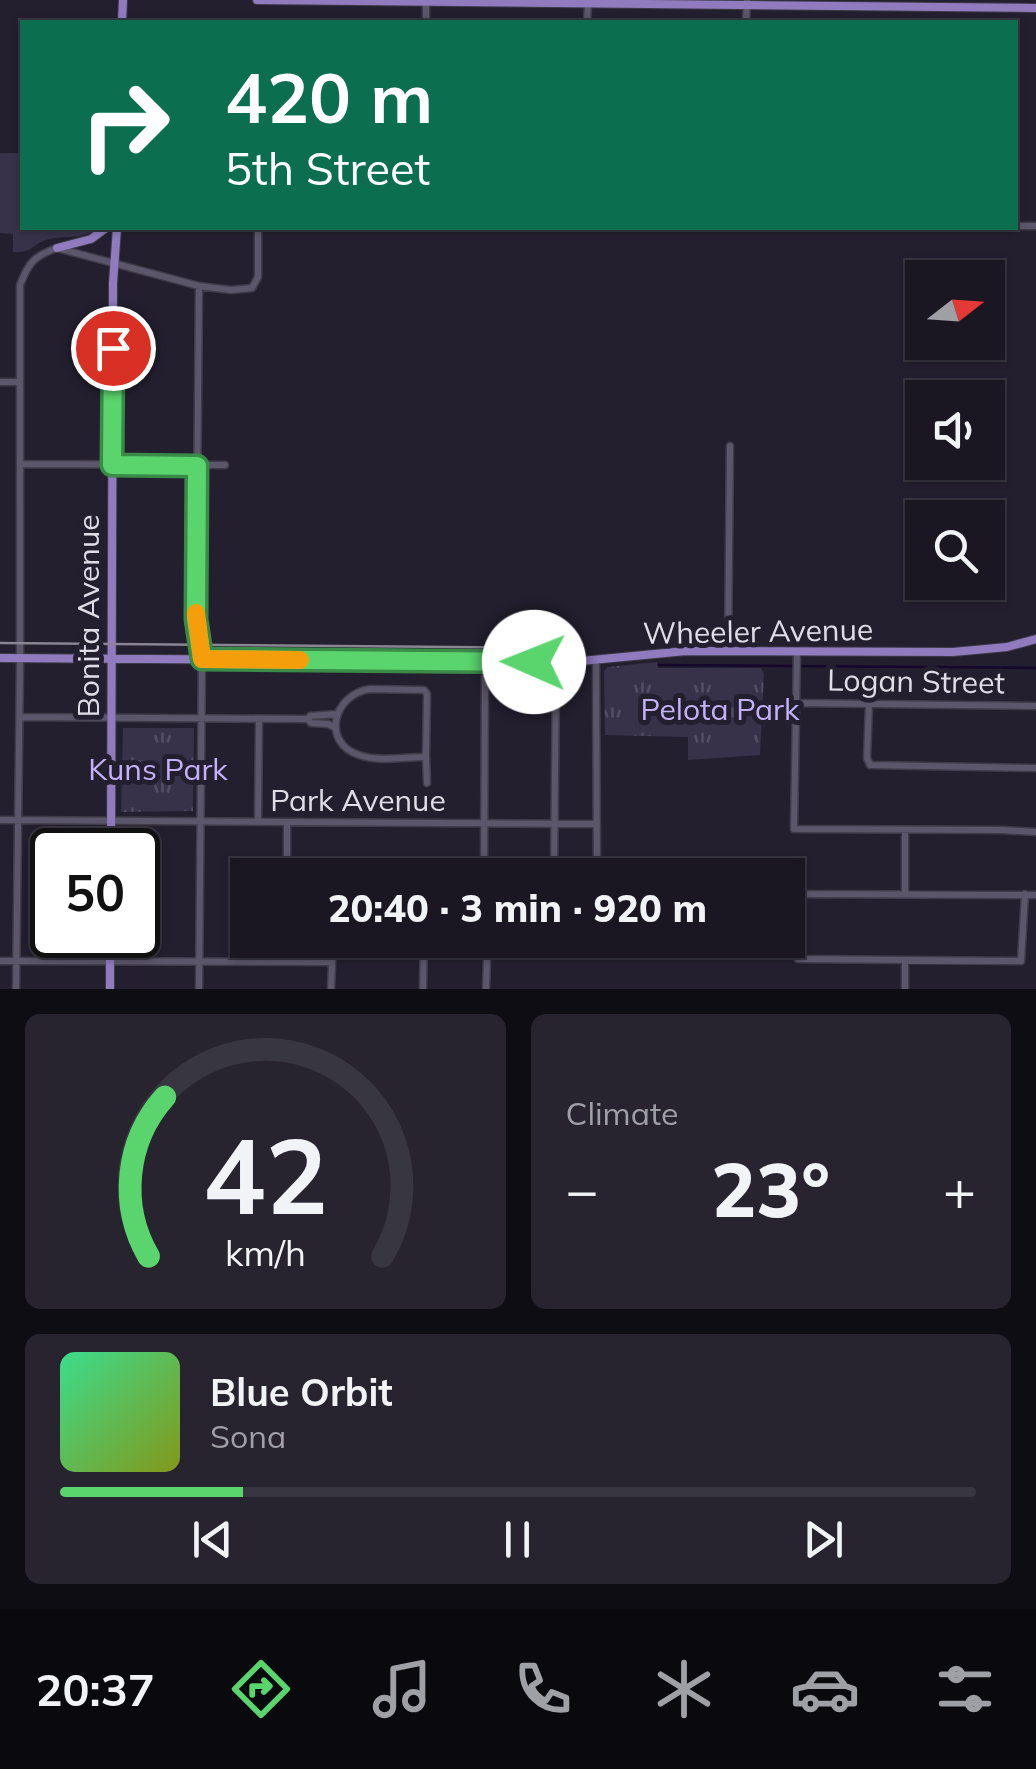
<!DOCTYPE html>
<html lang="en">
<head>
<meta charset="utf-8">
<style>
  :root { --surface:#1a1723; --page:#272430; --text:#f1f3f6; --muted:#9f9fa6; --line:#383641; --accent:#5ad56e }
  body { margin:0; font-family:Mulish,sans-serif; background:var(--page); color:var(--text); height:100vh; display:flex; flex-direction:column; font-size:38px; white-space:nowrap }
  * { box-sizing:border-box; margin:0 }
  p { font-size:32px; color:var(--muted) }
  .icon { flex:none; width:55px; height:55px; fill:none; stroke:currentColor; stroke-width:2; stroke-linecap:round; stroke-linejoin:round }
  .map { position:relative; height:989px; overflow:hidden }
  .side { display:flex; flex-direction:column; gap:25px; padding:25px; background:#0e0d13; flex:1 }
  .side>* { flex:none }
  .banner { position:absolute; left:20px; top:20px; width:998px; height:210px; border-radius:0px; box-shadow:0 2px 8px #0004,0 0 0 2px var(--line); background:#0b6e4f; color:#fff; overflow:hidden }
  .needle { width:65px; rotate:73deg }
  .controls { position:absolute; left:905px; top:260px; display:grid; gap:20px }
  .controls a { display:grid; place-items:center; width:100px; height:100px; border-radius:0px; background:var(--surface); box-shadow:0 2px 8px #0004,0 0 0 2px var(--line); font-size:50px }
  .speed { position:absolute; left:30px; top:828px; display:flex; gap:20px; font-size:50px; font-weight:700; text-align:center }
  .speed>* { display:grid; place-content:center; width:130px; height:130px; border-radius:50%; background:var(--surface); box-shadow:0 2px 8px #0004,0 0 0 2px var(--line); line-height:1 }
  .speed .limit { border:5px solid #111; border-radius:15px; background:#fff; color:#111 }
  .pin { position:absolute; display:grid; place-items:center; width:85px; height:85px; color:#fff; margin:-42px; border:5px solid #fff; border-radius:50%; box-shadow:0 2px 10px #0007 }
  .me { position:absolute; width:110px; margin:-55px; rotate:271deg; stroke-linejoin:round; filter:drop-shadow(0 0 8px #0008) }
  .turn { display:flex; align-items:center; gap:35px; height:210px; padding:0 40px; font-size:45px }
  .turn .icon { width:130px; height:130px; stroke-width:2.5 }
  .turn b { display:block; font-size:70px; line-height:85px }
  .big { font-size:75px; font-weight:800; line-height:1.1 }
  .side .widget { flex:1; display:flex; flex-direction:column; justify-content:center; gap:15px; min-width:0; padding:0 35px; border-radius:15px; background:var(--page) }
  .side .dial { align-items:center; gap:0 }
  .dial svg { height:260px; overflow:visible; fill:none; stroke:var(--line); stroke-width:7; stroke-linecap:round; text-anchor:middle }
  .dial text { fill:var(--text); stroke:none }
  .song { display:flex; align-items:center; gap:30px }
  .cover { width:120px; height:120px; border-radius:15px; background:linear-gradient(135deg,hsl(150 70% 55%),hsl(70 70% 35%)) }
  .played { height:10px; border-radius:5px; background:linear-gradient(90deg,var(--accent) 20%,var(--line) 20%) }
  .keys { display:flex; justify-content:space-around; direction:ltr }
  .heat { display:flex; justify-content:space-between; align-items:center; font-size:55px; direction:ltr }
  .side .tiles { flex:1; display:grid; gap:25px; grid-template-columns:1fr 1fr }
  .widget:last-child { grid-column:span 2 }
  .trip { position:absolute; left:230px; top:858px; width:575px; height:100px; border-radius:0px; background:var(--surface); box-shadow:0 2px 8px #0004,0 0 0 2px var(--line); font-weight:800; line-height:100px; text-align:center }
  .tabs { display:flex; height:160px; justify-content:space-around; align-items:center; background:#0a090e; color:var(--muted) }
  .tabs .icon { width:70px; height:70px }
  .tabs .on { color:var(--accent) }
  .tabs b { font-size:45px; color:var(--text) }
  .map>svg:first-child { display:block }
  .grass { fill:url(#grass-tufts) }
  .pitch { fill:#38314a }
  .lines { fill:none; stroke-linecap:round; stroke-linejoin:round }
  .stream { stroke:#15062c; stroke-width:2.5 }
  .minor-casing { stroke:#403b49; stroke-width:9 }
  .major-casing { stroke:#403b49; stroke-width:10 }
  .minor { stroke:#5b5669; stroke-width:6 }
  .major { stroke:#8f7bbe; stroke-width:8 }
  .rail { stroke:#898593; stroke-width:2.5 }
  .route-casing { stroke:#3a8a48; stroke-width:25 }
  .route { stroke:#5ad56e; stroke-width:18 }
  .slow { stroke:#f59e0b; stroke-width:18 }
  .labels { text-anchor:middle; stroke-width:10; stroke-linejoin:round; paint-order:stroke }
  .street-label { font-size:30px; fill:#e0dde8; stroke:#231f2f }
  .park-label { font-size:30px; fill:#c5b1f9; stroke:#231f2f }
</style>
</head>
<body>
<div class="map">
<svg width="1036" height="989" viewBox="0 0 1036 989">
  <defs>
    <pattern id="grass-tufts" width="24" height="20" patternUnits="userSpaceOnUse" patternTransform="scale(2.5)"><rect width="24" height="20" fill="#38314a"/><path d="M3 7l-1-3M5 7V3M7 7l1-3M15 17l-1-3M17 17v-4M19 17l1-3" fill="none" stroke="#544e64"/></pattern>
  </defs>
  <rect width="100%" height="100%" fill="#231f2f"/>
  <path class="grass" d="M657,662L658,668H761L764,674L760,755L688,760V737L605,735L604,671L608,667Z
    M123,728H194L193,811L121,812Z"/>
  <path class="pitch" d="M0,153H22V228H97C82,240 68,235 50,239C33,242 33,254 13,252V234L0,233Z"/>
  <g class="lines">
    <path class="stream" d="M659,665L1036,668"/>
    <defs>
      <path id="minor" d="M426,22V1
        M587,22L588,4
        M746,22L747,0
        M1015,226H1036
        M199,286L196,619L202,659L199,989
        M0,382H19
        M20,464L225,465
        M728,651L730,446
        M797,652L794,829L1003,830L1036,832
        M596,660L597,875
        M370,689L424,690L427,694L426,754L423,757C404,757 378,762 359,755C321,743 333,694 370,689Z
        M796,703L1036,706
        M869,704L867,758L870,765L1036,768
        M20,717L308,719L311,723L328,724L336,728
        M308,719L310,716L337,714
        M426,756L427,783
        M0,820L596,824
        M258,822L259,719
        M287,875V823
        M484,875L485,677
        M554,875L556,678
        M798,893L796,946L798,959L1021,961L1025,894
        M788,894L1036,895
        M905,894V831
        M483,940L487,960L486,989
        M0,961L331,962
        M286,962V940
        M16,989L20,666V285C29,262 34,256 57,248L199,286L231,290L252,288L258,277V228
        M331,989L333,940
        M423,989L424,940
        M905,989V960"/>
      <path id="major" d="M257,0L1036,8
        M122,22L123,0
        M57,248L91,239L106,228
        M0,658L571,662L686,651L953,652L1007,647L1036,639
        M111,850L113,283L117,228
        M110,989V935"/>
    </defs>
    <use href="#minor" class="minor-casing"/>
    <use href="#major" class="major-casing"/>
    <use href="#minor" class="minor"/>
    <use href="#major" class="major"/>
    <path class="rail" d="M0,643L552,648"/>
  </g>
  <g class="lines">
    <defs>
      <path id="route" d="M113,348L112,465L197,466L196,619L202,659L534,662"/>
    </defs>
    <use href="#route" class="route-casing"/>
    <use href="#route" class="route"/>
    <path class="slow" d="M196,613L202,659L300,660"/>
  </g>
  <g class="labels">
    <g class="street-label">
      <text transform="translate(89 616) rotate(-90)" y="10">Bonita Avenue</text>
      <text transform="translate(758 632) rotate(-1)" y="10">Wheeler Avenue</text>
      <text transform="translate(916 682) rotate(1)" y="10">Logan Street</text>
      <text x="358" y="811">Park Avenue</text>
    </g>
    <g class="park-label">
      <text x="720" y="720">Pelota Park</text>
      <text x="158" y="780">Kuns Park</text>
    </g>
  </g>
</svg>
<div class="controls">
<a><svg class="needle" viewBox="-14 -14 28 28"><path d="M0-13l5 13h-10z" fill="#e53935"/><path d="M0 13l5-13h-10z" fill="#9f9fa6"/></svg></a>
<a><svg class="icon" aria-label="sound" viewBox="0 0 24 24"><path d="M4 9h4l5-4v14l-5-4H4zM17 9q2 3 0 6"/></svg></a>
<a><svg class="icon" aria-label="search" viewBox="0 0 24 24"><circle cx="10" cy="10" r="6"/><path d="M15 15l6 6"/></svg></a>
</div>
<div class="speed"><div class="limit">50</div></div>
<div class="pin" style="left:113px;top:348px;background:#d93025"><svg class="icon" aria-label="arrive" viewBox="0 0 24 24"><path d="M6 21V4h12l-3 4 3 4H6"/></svg></div>
<svg class="me" style="left:534px;top:662px" viewBox="-20 -20 40 40"><circle r="19" fill="#fff"/><path d="M0-13L10 11 0 6-10 11z" fill="#5ad56e"/></svg>
<div class="trip">20:40 · 3 min · 920 m</div>
<div class="banner">
<div class="turn"><svg class="icon" aria-label="right" viewBox="0 0 24 24"><path d="M7 20v-9h11M14 6l5 5-5 5"/></svg><div><b>420 m</b>5th Street</div></div>
</div>
</div>
<section class="side">
<div class="tiles">
<div class="widget dial"><svg viewBox="0 0 100 80">
<path d="M14 69A42 42 0 1 1 86 69"/>
<path d="M14 69A42 42 0 0 1 19 20" stroke="#5ad56e"/>
<text x="50" y="56" font-size="32" font-weight="700">42</text>
<text x="50" y="72" font-size="11">km/h</text>
</svg></div>
<div class="widget"><p>Climate</p>
<div class="heat"><a>−</a><b class="big">23°</b><a>+</a></div>
</div>
<div class="widget">
<div class="song"><i class="cover"></i><div><b>Blue Orbit</b><p>Sona</p></div></div>
<div class="played"></div>
<div class="keys"><svg class="icon" aria-label="previous" viewBox="0 0 24 24"><path d="M18 5L8 12l10 7zM5 5v14"/></svg><svg class="icon" aria-label="pause" viewBox="0 0 24 24"><path d="M8 5v14M16 5v14"/></svg><svg class="icon" aria-label="next" viewBox="0 0 24 24"><path d="M6 5l10 7-10 7zM19 5v14"/></svg></div>
</div>
</div>
</section>
<nav class="tabs">
<b>20:37</b>
<svg class="icon on" aria-label="directions" viewBox="0 0 24 24"><path d="M12 3l9 9-9 9-9-9zM9 14v-3h6M13 9l2 2-2 2"/></svg>
<svg class="icon" aria-label="music" viewBox="0 0 24 24"><path d="M9 18V5l10-2v13"/><circle cx="6" cy="18" r="3"/><circle cx="16" cy="16" r="3"/></svg>
<svg class="icon" aria-label="phone" viewBox="0 0 24 24"><path d="M5 4h4l2 5-3 2q2 4 5 5l2-3 5 2v4C11 20 4 13 5 4z"/></svg>
<svg class="icon" aria-label="climate" viewBox="0 0 24 24"><path d="M12 3v18M4 7l16 10M4 17L20 7"/></svg>
<svg class="icon" aria-label="car" viewBox="0 0 24 24"><path d="M5 17H2v-5l4-1 3-4h7l3 4 3 1v5h-3M9 17h6M6 11h13"/><circle cx="7" cy="17" r="2"/><circle cx="17" cy="17" r="2"/></svg>
<svg class="icon" aria-label="filters" viewBox="0 0 24 24"><path d="M4 7h16M4 17h16"/><circle cx="9" cy="7" r="2"/><circle cx="15" cy="17" r="2"/></svg>
</nav>
</body>
</html>
